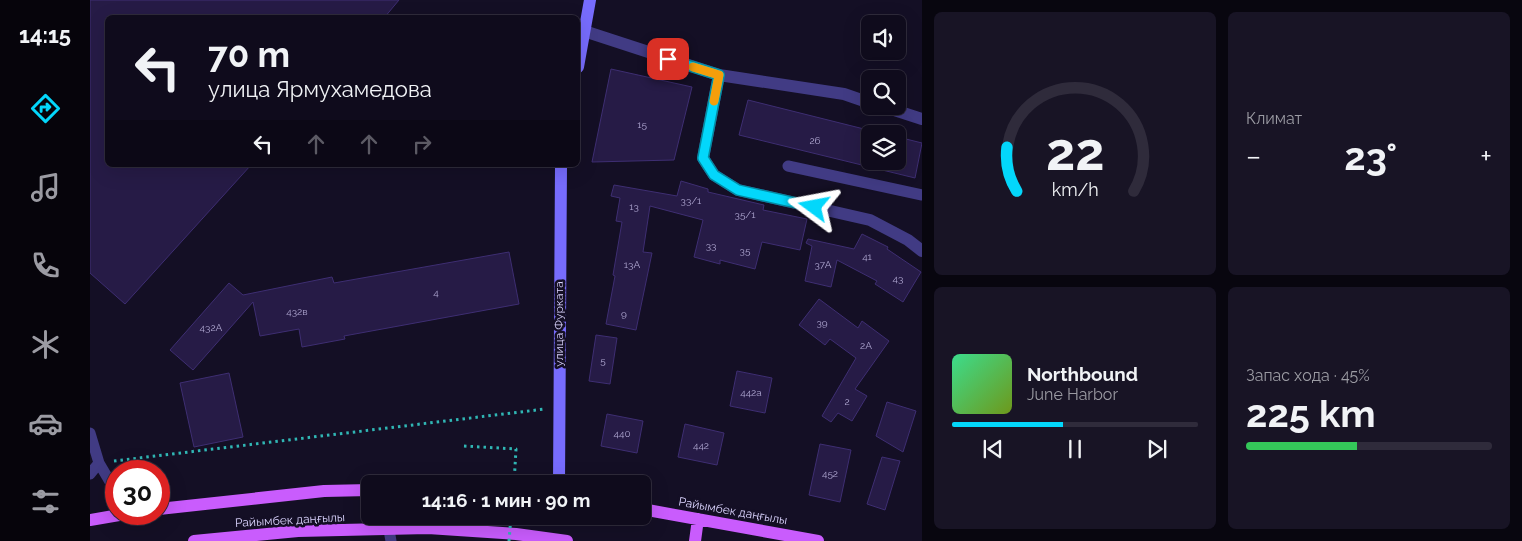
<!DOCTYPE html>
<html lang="ru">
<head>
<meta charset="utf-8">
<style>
  :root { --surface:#0f0b1c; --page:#181425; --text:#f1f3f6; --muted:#9b9ba3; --line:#2f2b3b; --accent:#03d7fb }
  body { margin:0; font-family:Raleway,sans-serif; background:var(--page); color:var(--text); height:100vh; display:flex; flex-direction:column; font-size:19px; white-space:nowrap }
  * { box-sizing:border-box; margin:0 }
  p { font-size:16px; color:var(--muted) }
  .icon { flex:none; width:28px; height:28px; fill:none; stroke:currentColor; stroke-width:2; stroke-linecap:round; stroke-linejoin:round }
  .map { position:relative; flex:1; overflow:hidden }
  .side { display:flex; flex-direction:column; gap:12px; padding:12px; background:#08060f; width:600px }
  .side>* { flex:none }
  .banner { position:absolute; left:15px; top:15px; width:475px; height:152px; border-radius:8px; box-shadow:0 5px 20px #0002,0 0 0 1px var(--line); background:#0f0b1c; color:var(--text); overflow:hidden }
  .buttons { position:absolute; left:771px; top:15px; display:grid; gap:10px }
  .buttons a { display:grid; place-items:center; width:45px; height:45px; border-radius:8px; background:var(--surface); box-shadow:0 5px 20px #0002,0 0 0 1px var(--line); font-size:25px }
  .speed { position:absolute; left:15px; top:460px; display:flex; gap:10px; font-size:25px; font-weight:700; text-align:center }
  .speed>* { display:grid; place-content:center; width:65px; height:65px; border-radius:50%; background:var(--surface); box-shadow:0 5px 20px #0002,0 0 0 1px var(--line); line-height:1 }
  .speed .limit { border:8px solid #d22; background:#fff; color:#111 }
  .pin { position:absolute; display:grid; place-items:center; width:42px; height:42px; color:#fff; margin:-21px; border-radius:10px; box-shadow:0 2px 8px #0006 }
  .me { position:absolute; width:55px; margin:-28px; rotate:283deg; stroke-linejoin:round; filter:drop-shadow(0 0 4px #0008) }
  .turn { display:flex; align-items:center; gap:18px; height:105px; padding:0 20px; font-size:22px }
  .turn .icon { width:65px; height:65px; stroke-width:2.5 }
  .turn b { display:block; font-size:35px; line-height:42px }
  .lanes { display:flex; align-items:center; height:48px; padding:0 20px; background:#0003; justify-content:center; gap:25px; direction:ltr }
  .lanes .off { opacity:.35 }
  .big { font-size:38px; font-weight:700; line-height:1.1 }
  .side .card { flex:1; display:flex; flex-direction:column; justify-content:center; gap:8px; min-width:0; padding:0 18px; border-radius:8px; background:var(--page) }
  .side .dial { align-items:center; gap:0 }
  .dial svg { height:130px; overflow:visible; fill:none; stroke:var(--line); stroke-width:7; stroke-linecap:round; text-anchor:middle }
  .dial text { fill:var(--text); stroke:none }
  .song { display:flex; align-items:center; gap:15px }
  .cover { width:60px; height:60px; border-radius:8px; background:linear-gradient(135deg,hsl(150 70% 55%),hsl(80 70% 35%)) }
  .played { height:5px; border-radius:2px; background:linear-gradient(90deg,var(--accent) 45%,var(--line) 45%) }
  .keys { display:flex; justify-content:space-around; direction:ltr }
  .heat { display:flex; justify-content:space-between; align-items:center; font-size:28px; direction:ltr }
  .charge { height:8px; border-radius:4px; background:linear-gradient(90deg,#34c759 45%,var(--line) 0) }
  .side .tiles { flex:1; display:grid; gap:12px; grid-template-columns:repeat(2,1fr) }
  .trip { position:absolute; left:271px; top:475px; width:290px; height:50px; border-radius:8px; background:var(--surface); box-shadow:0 5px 20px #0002,0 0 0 1px var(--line); font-weight:700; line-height:50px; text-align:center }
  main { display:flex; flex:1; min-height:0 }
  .tab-bar { display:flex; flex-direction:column; width:90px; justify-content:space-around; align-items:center; background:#06040b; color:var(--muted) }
  .tab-bar .icon { width:35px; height:35px }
  .tab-bar .selected { color:var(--accent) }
  .tab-bar b { font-size:22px; color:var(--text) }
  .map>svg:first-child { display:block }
  .building { fill:#261b46; stroke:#3e2e72 }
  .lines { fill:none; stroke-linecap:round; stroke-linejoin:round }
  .path { stroke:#30b6b4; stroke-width:3; stroke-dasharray:2.5 4; stroke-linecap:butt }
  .lane { stroke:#413b84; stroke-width:11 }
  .street { stroke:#413b84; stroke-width:12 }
  .secondary { stroke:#776cfd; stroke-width:12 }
  .primary { stroke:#c95cfd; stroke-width:12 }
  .path-bridge { stroke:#30b6b4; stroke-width:3; stroke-dasharray:2.5 4; stroke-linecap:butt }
  .route-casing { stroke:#028ca3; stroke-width:12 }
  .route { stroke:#03d7fb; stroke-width:9 }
  .slow { stroke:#f59e0b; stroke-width:9 }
  .labels { text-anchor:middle; stroke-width:5; stroke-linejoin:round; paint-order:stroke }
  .number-label { font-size:10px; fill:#aea6d0 }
  .street-label { font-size:12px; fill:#dbd4fe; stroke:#140f25 }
</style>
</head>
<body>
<main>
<nav class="tab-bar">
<b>14:15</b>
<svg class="icon selected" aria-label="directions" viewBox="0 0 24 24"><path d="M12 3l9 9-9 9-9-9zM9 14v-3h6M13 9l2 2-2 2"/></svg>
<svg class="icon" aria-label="music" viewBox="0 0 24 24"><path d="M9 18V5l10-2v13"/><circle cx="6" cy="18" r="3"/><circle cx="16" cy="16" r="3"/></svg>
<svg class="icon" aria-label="phone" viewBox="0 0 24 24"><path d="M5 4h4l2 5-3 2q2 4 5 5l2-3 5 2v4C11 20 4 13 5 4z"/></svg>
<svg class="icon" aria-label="climate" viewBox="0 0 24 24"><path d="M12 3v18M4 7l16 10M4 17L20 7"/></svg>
<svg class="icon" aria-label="car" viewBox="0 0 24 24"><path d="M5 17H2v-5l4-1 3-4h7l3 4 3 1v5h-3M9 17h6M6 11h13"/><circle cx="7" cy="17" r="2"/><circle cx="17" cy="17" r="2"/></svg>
<svg class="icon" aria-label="filters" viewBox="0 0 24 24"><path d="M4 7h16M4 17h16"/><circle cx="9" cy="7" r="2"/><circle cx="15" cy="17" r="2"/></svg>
</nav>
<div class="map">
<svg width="832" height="541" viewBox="0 0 832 541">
  <rect width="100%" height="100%" fill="#140f25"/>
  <path class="building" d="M0,0H309L294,18H18V165H161L35,304L0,273Z
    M521,69L602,87L584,160L502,162Z
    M658,100L794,134H780V161H808V137L832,143L825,178L649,135Z
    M591,181L618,189V192L674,205L673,210L717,219L710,250L672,242L665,269L630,260V264L604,257L613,220L560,206L553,252L562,253L546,330L516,324L525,276L523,275L532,222L526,221L530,198L521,196L524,185L587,196Z
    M772,234L798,247L797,249L831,272L813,302L785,284L787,281L747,260L741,287L715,281L722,246L716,243L718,239L764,249Z
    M419,252L429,304L254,336L255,339L212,347L209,329L170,336L163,302L103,370L80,350L139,283L153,295L242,277L244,283Z
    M729,299L768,328L772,321L799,341L765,389L777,396L762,421L748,413L741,422L732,416L766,358L740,339L735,345L709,325Z
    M506,335L527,338L520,384L499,381Z
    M647,371L682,378L675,413L640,406Z
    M139,373L153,437L104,447L90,383Z
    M797,402L826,411L813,452L786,436Z
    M517,414L553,421L547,453L511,446Z
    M595,424L634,433L627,465L588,457Z
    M730,444L761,450L750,502L719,495Z
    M792,457L810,461L795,510L777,504Z"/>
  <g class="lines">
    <path class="path" d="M374,446L426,449L424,484
      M24,461L455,409"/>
    <path class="lane" d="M698,166L832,195
      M0,433L9,463L26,492
      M0,474L9,463
      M299,530L301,541"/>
    <path class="street" d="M494,31L629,75L754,94L780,103
      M629,75L613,158L624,175L648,190L780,220L818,240L832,251
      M792,106L832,119"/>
    <path class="secondary" d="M488,67L500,0
      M469,484L471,165"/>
    <path class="primary" d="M69,509L234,491L280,490
      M552,509L728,541
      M0,520L35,514
      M104,541L208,531L338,528L426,534L477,541
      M605,541L608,519"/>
    <path class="path-bridge" d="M419,541L421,516"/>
  </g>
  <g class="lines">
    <defs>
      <path id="route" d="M578,59L629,75L613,158L624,175L648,190L724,207"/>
    </defs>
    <use href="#route" class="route-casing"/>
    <use href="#route" class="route"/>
    <path class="slow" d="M603,67L629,75L624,101"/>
  </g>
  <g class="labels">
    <g class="number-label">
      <text x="552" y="128">15</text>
      <text x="725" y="144">26</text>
      <text x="601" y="204">33/1</text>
      <text x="544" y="210">13</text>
      <text x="655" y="218">35/1</text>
      <text x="621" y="249">33</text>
      <text x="655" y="254">35</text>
      <text x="777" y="260">41</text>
      <text x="542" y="268">13А</text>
      <text x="733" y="268">37А</text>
      <text x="808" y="282">43</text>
      <text x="346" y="296">4</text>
      <text x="207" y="315">432в</text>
      <text x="534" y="317">9</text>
      <text x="732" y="326">39</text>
      <text x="121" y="331">432А</text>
      <text x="776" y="349">2А</text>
      <text x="513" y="364">5</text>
      <text x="661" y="396">442а</text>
      <text x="757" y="405">2</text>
      <text x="532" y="437">440</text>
      <text x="611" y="449">442</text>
      <text x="740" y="477">452</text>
    </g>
    <g class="street-label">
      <text transform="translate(469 324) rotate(-90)" y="4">улица Фурката</text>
      <text transform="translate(643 511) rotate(10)" y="4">Райымбек даңғылы</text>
      <text transform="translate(200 520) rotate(-3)" y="4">Райымбек даңғылы</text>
    </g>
  </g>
</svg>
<div class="buttons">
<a><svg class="icon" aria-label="sound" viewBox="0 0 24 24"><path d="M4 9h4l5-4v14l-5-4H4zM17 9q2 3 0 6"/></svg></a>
<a><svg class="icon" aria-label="search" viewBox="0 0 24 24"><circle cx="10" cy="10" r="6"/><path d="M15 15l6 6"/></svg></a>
<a><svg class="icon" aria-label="layers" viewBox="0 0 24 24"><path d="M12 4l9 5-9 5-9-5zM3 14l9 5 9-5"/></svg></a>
</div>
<div class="speed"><div class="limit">30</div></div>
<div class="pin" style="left:578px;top:59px;background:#d93025"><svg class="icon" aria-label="arrive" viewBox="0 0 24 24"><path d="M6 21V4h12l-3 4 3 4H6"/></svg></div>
<svg class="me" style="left:724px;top:207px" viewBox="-20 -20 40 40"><path d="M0-17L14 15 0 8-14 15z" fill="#03d7fb" stroke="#fff" stroke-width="4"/></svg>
<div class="trip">14:16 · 1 мин · 90 m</div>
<div class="banner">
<div class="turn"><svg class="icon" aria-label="left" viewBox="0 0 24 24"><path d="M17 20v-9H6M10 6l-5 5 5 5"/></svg><div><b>70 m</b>улица Ярмухамедова</div></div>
<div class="lanes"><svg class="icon" aria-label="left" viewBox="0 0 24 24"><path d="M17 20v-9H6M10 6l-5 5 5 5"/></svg><svg class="icon off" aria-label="ahead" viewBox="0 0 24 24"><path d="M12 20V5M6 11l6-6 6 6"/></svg><svg class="icon off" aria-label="ahead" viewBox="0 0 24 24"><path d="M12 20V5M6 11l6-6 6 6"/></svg><svg class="icon off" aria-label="right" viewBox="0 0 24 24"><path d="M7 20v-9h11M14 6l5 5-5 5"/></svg></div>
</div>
</div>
<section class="side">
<div class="tiles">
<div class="card dial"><svg viewBox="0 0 100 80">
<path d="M14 69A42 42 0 1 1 86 69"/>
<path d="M14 69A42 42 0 0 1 8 42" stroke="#03d7fb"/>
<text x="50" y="56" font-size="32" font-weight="700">22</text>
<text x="50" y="72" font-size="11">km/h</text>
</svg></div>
<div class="card"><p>Климат</p>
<div class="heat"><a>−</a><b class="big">23°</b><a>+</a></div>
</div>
<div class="card">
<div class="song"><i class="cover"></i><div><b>Northbound</b><p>June Harbor</p></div></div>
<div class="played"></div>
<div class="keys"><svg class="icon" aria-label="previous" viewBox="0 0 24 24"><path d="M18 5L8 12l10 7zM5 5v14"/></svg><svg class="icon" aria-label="pause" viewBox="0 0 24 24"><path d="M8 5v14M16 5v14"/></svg><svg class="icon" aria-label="next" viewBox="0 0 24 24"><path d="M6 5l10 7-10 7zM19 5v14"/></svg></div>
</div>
<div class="card"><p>Запас хода · 45%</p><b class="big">225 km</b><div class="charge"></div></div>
</div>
</section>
</main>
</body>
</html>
